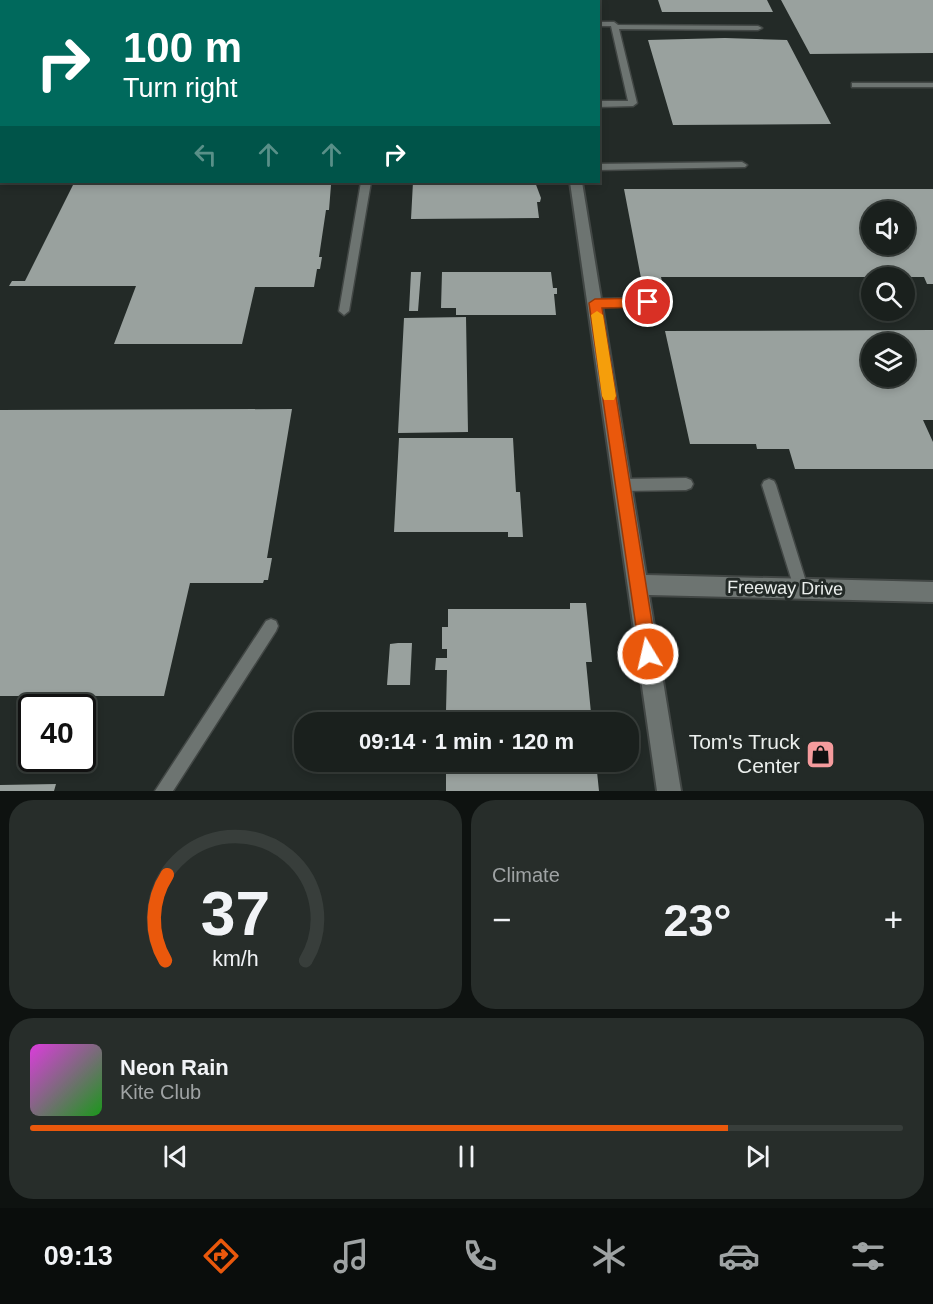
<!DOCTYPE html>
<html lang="en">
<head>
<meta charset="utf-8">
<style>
  :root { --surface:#1a201d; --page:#272d2a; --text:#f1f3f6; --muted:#9fa3a4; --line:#383e3b; --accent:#ea580c }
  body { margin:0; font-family:Helvetica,sans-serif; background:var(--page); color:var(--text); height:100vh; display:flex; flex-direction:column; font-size:22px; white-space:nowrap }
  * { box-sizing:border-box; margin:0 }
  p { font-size:20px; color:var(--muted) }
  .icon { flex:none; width:33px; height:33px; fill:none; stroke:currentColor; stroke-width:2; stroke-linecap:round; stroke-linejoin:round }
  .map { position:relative; height:791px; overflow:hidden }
  .details { display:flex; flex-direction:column; gap:9px; padding:9px; background:#0e1210; flex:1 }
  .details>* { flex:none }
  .top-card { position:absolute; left:0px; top:0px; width:600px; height:183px; box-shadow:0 3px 9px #0003,0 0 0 2px var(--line); background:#00695c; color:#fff; overflow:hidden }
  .buttons { position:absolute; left:861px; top:201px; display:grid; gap:12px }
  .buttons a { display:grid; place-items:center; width:54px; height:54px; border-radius:50%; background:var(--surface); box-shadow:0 3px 9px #0003,0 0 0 2px var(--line); font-size:30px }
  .speed { position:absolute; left:18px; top:694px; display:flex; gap:12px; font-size:30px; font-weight:700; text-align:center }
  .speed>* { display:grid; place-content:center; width:78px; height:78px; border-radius:50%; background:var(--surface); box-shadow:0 3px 9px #0003,0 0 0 2px var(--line); line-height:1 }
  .speed .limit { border:3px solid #111; border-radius:9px; background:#fff; color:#111 }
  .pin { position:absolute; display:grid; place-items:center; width:51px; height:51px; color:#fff; margin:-26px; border:3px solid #fff; border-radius:50%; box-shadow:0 2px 6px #0007 }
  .me { position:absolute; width:66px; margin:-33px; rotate:351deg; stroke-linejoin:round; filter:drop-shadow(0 0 4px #0008) }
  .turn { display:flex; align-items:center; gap:21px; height:126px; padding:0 24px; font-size:27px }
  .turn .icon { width:78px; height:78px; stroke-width:2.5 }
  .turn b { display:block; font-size:42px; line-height:51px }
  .lanes { display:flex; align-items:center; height:57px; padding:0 24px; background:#0003; justify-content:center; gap:30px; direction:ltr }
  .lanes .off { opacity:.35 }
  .big { font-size:45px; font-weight:700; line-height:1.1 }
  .details .card { flex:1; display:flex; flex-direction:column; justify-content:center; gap:9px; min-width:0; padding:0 21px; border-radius:24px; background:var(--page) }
  .details .dial { align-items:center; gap:0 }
  .dial svg { height:156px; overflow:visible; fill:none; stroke:var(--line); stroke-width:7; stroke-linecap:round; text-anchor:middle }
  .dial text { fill:var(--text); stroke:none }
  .song { display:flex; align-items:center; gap:18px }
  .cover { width:72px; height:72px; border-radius:9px; background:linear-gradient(135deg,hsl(300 70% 55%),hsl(120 70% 35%)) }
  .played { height:6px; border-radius:3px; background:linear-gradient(90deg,var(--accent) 80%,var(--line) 80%) }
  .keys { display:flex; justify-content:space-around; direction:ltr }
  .heat { display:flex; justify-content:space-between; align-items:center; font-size:33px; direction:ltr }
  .details .tiles { flex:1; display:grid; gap:9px; grid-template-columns:1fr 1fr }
  .card:last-child { grid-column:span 2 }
  .trip { position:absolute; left:294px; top:712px; width:345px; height:60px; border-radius:24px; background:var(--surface); box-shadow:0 3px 9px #0003,0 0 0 2px var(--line); font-weight:700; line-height:60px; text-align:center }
  .menu { display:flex; height:96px; justify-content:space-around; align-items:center; background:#0a0d0c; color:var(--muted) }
  .menu .icon { width:42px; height:42px }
  .menu .active { color:var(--accent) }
  .menu b { font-size:27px; color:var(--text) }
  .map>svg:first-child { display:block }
  .building { fill:#99a19e; fill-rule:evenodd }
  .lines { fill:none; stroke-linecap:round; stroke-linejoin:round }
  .service-casing { stroke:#424745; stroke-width:3 }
  .minor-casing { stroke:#424745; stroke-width:4 }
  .tertiary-casing { stroke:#424745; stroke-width:4 }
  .service { fill:#6d7471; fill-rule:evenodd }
  .minor { fill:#6d7471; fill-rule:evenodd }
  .tertiary { fill:#6d7471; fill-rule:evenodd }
  .route { fill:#ea580c; stroke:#983908; stroke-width:1.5 }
  .slow { fill:#f59e0b }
  .labels { text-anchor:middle; stroke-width:6; stroke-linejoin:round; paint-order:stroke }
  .street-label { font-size:18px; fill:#ebefed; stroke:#232a27 }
  .near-poi-label { font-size:21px; fill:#ebefed; stroke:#232a27; text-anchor:end }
</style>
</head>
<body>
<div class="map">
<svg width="933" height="791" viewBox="0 0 933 791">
  <rect width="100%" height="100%" fill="#232a27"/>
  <path class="building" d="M658,0H767L773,12H662Z
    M781,0H933V53L810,54Z
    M725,38L787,40L831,124L673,125L648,40Z
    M211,182H244L243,185H331L329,210H326L319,257H322L320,269H317L314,287H255L242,344H114L136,286H9L12,281H25L73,185H209Z
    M413,182H535L541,198L540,202H537L539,218L411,219Z
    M624,189H933V284H927L924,277H661L663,286L641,288L639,278H641ZM872,212H904V244H872Z
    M411,272H421L418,311H409Z
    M442,272H551L553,288H557V294H554L556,315H456V308H441Z
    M466,317L468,432L398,433L404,318Z
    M933,330V420H923L933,442V469H795L789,449H757L756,444H690L665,331ZM872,344H904V376H872Z
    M292,409L267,558H272L268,580H264L263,583H190L164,696H0V410Z
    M399,438H513L516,492H520L523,537H508V532H394Z
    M570,603H586L592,662H586L592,723H428L429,711H446L447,670H435L436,658H447V649H442V627H448V609H570Z
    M398,643H412L410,685H387L390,644Z
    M446,762H596L599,791H446Z
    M56,784L54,791H0V785Z"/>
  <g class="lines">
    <defs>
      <path id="service" d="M374,0H382L383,2H375Z
        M467,0H475V2H467Z
        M598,22H614L618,25L758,26L762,28L758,30L619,29L637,103L633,106L598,107V101H628L611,26H598Z
        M852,83H933V87H852Z
        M0,138H2V144H0Z
        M2,162V171H0V163Z
        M742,162L747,165L745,167L598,170V164Z
        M361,182H371L349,311L344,315L339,311Z
        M648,298L653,302L648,306L595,307L590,303L595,299Z
        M686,478L691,480L693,484L691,488L686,490L623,491L618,489L616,485L618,481L623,479Z
        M769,479L774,481L776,485L808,588L806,593L801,595L796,593L794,588L762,485L764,481Z
        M271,619L276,621L278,626L276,631L173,791H155L266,621Z"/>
      <path id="minor" d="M129,0H139L128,2Z"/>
      <path id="tertiary" d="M544,0H554V2H544Z
        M570,182H582L646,575L933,582V602L649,595L681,791H657Z"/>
    </defs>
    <use href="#service" class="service-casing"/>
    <use href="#minor" class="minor-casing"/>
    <use href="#tertiary" class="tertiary-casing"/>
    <use href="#service" class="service"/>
    <use href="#minor" class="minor"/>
    <use href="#tertiary" class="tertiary"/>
  </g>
  <path class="route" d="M648,298L654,302L648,307L602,308L657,654L654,660L648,662L642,660L640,654L589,303L595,299Z"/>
  <path class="slow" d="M597,311L603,315L616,396L614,400H604L602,396L591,315Z"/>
  <defs>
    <symbol id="shop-square" viewBox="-11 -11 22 22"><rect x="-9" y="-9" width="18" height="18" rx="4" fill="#f59b9d" stroke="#232a27"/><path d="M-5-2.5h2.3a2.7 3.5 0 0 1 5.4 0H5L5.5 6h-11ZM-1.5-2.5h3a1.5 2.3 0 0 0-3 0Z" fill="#111"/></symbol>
  </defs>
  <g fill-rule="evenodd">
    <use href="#shop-square" x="804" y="738" width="33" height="33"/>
  </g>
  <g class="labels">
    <g class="street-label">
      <text transform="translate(785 588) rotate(1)" y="6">Freeway Drive</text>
    </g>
    <g class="near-poi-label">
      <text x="800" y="749">Tom's Truck<tspan x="800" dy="24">Center</tspan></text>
    </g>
  </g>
</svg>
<div class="buttons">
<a><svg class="icon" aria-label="sound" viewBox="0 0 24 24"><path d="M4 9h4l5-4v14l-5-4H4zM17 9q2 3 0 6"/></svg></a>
<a><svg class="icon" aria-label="search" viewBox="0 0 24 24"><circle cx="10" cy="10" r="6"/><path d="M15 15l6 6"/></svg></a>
<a><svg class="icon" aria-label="layers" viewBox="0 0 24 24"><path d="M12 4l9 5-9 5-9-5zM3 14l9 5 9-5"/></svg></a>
</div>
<div class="speed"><div class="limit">40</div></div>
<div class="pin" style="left:648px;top:302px;background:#d93025"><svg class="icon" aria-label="arrive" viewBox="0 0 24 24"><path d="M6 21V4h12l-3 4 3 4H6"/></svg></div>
<svg class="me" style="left:648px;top:654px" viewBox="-20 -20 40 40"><circle r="17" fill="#ea580c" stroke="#fff" stroke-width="3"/><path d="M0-11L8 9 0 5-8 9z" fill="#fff"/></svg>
<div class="trip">09:14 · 1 min · 120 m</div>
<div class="top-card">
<div class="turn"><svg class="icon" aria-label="right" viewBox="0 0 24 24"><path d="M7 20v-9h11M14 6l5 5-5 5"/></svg><div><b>100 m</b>Turn right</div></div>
<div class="lanes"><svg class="icon off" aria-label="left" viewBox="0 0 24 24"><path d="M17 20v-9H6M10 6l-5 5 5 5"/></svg><svg class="icon off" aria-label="ahead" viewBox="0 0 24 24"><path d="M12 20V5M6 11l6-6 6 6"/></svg><svg class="icon off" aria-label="ahead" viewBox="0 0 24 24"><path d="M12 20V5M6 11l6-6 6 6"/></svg><svg class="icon" aria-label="right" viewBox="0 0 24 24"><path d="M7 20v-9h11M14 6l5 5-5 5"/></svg></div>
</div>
</div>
<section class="details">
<div class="tiles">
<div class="card dial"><svg viewBox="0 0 100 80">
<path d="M14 69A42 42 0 1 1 86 69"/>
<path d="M14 69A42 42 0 0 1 15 25" stroke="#ea580c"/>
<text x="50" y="56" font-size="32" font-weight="700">37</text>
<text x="50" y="72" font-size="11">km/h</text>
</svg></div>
<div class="card"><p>Climate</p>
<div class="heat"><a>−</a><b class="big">23°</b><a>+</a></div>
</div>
<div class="card">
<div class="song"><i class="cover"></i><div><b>Neon Rain</b><p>Kite Club</p></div></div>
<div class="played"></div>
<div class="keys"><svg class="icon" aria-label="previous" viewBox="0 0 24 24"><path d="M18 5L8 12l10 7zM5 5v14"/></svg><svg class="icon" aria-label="pause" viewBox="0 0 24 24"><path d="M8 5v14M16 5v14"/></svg><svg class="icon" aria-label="next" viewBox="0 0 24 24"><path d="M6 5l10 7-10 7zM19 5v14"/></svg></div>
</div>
</div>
</section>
<nav class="menu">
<b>09:13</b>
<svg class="icon active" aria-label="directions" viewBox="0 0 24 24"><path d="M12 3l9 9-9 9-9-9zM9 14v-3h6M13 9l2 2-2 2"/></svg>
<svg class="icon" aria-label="music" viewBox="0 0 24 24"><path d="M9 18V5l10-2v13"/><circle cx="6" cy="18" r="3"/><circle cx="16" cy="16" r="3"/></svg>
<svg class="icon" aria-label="phone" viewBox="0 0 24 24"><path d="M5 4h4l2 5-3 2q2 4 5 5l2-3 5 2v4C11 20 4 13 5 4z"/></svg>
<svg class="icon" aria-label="climate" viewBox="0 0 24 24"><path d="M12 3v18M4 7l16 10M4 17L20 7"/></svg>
<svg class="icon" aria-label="car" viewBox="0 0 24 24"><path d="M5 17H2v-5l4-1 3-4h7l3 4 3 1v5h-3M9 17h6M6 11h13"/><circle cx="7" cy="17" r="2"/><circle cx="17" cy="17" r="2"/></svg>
<svg class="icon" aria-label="filters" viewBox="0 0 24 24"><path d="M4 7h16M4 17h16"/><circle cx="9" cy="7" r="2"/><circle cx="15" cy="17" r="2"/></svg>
</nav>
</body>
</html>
